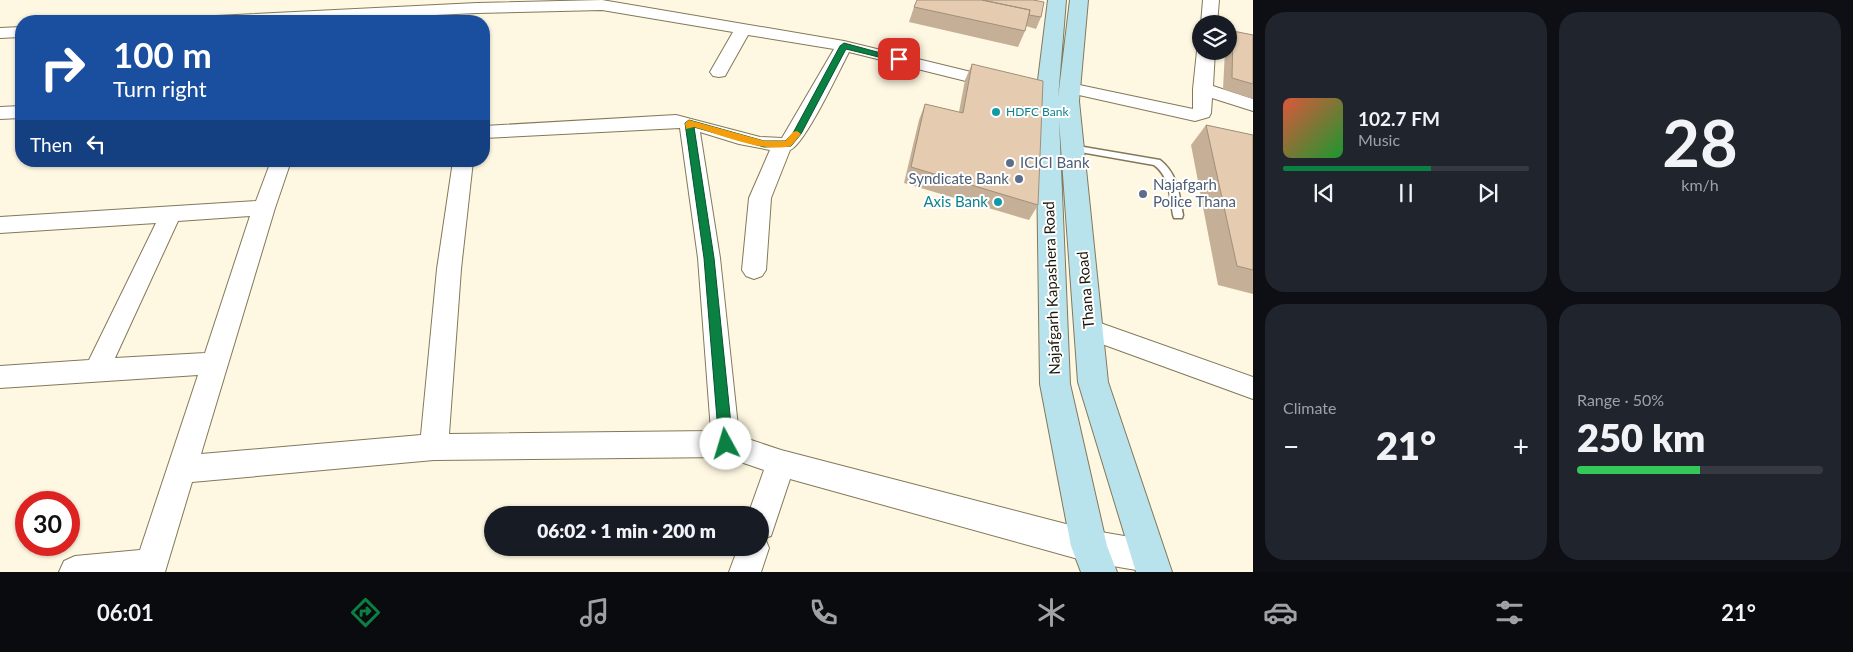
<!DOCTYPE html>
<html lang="en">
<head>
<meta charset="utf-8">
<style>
  :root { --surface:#171b24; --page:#20242c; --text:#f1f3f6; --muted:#9ea1a6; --line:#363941; --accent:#0b8043 }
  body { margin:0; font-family:Lato,sans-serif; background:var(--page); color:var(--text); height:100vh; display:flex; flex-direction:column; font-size:19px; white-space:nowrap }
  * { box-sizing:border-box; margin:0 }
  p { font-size:16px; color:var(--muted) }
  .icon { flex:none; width:28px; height:28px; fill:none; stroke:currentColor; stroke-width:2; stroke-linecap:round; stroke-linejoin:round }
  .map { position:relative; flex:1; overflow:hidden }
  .drawer { display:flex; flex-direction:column; gap:12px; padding:12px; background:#0d0f14; width:600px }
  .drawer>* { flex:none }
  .top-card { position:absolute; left:15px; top:15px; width:475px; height:152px; border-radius:20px; box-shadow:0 1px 4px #0004; background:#1a4fa0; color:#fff; overflow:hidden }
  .controls { position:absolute; left:1192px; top:15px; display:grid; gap:10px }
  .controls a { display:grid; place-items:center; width:45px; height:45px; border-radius:50%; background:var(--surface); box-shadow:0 1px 4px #0004; font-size:25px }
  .speed { position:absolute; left:15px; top:491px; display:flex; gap:10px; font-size:25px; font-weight:700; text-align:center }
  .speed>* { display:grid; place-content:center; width:65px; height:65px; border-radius:50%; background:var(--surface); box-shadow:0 1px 4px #0004; line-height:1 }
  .speed .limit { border:8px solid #d22; background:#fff; color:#111 }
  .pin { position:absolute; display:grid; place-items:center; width:42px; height:42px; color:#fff; margin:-21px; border-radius:10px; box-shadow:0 2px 8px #0006 }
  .me { position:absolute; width:55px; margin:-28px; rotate:354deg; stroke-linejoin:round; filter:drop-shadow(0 0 4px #0008) }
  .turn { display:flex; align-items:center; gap:18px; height:105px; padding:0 15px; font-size:22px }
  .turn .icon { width:65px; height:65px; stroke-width:2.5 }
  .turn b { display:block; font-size:35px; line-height:42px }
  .then { display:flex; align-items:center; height:48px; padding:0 15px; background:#0003; gap:10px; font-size:19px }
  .big { font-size:38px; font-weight:800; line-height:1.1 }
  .drawer .widget { flex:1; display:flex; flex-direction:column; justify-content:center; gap:8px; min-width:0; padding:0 18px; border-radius:20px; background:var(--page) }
  .drawer .dial { align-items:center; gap:0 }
  .dial b { font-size:65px; line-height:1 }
  .song { display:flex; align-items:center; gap:15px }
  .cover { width:60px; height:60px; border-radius:8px; background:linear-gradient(135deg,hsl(10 70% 55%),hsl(130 70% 35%)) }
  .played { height:5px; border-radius:2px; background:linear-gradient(90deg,var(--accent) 60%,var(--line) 60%) }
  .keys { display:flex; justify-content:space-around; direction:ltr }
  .heat { display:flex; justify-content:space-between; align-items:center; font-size:28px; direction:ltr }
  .charge { height:8px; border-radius:4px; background:linear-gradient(90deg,#34c759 50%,var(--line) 0) }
  .drawer .tiles { flex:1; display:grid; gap:12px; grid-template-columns:repeat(2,1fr) }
  .trip { position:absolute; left:484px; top:506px; width:285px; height:50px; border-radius:25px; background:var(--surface); box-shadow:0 1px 4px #0004; font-weight:800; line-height:50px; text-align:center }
  .tabs { display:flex; height:80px; justify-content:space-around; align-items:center; background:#090b0e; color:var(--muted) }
  .tabs .icon { width:35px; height:35px }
  .tabs .current { color:var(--accent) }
  .tabs b { font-size:22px; color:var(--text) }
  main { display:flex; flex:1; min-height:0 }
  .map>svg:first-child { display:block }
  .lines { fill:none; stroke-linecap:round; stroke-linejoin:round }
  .lane-casing { stroke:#837859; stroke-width:3 }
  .street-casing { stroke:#837859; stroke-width:2 }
  .secondary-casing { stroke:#837859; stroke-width:2 }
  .lane { fill:#fff; fill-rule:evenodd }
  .street { fill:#fff; fill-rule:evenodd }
  .secondary { fill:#b8e3ed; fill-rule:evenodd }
  .wall { fill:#c5af97 }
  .building { fill:#e5ccb0; stroke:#a08f7b }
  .route { fill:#0b8043; stroke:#07532c }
  .slow { fill:#f59e0b }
  .culture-dot { fill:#0f9aa8; stroke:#fff; stroke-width:2 }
  .service-dot { fill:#5c6f8a; stroke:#fff; stroke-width:2 }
  .labels { text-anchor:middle; stroke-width:4; stroke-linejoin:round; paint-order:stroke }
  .far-culture-label { font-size:12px; fill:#0d838f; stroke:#fff; text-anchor:start }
  .service-label { font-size:15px; fill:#4e5e75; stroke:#fff; text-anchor:start }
  .culture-label { font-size:15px; fill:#0d838f; stroke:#fff; text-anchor:end }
  .street-label { font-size:15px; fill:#1b160a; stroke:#fff }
</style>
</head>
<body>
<main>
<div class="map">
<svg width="1253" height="572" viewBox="0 0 1253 572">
  <rect width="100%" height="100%" fill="#fef7e2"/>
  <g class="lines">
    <defs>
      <path id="lane" d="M1072,145L1160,160C1178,174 1179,194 1183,215L1182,218H1174L1173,215C1170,197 1170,177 1154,165L1069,150V146Z"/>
      <path id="street" d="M602,0L844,41L1004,80L1007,84L1004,88L998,89L849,52C840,69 804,146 790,150L771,198L766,270L762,276L754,279L746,276L742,270L749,198L770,150L739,144L700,132L720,258L739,436L781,450L1089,530L1148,540L1159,545L1164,556L1159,567L1148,572L1089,562L790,479L771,536L765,538L769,548L761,572H729L738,548H760V515H748L764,470L726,457L434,460L192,482L165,572H59L64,561L75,556L140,550L198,375L0,388V366L89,360L156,223L0,233V217L256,201L271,161H291L275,208L201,454L421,435L437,269L453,161H473L461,269L449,434L711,431L698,258L680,128L484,138V126L676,115L760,137L782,138L834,49L748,35L725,76L719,77L713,76L710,72L733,32L602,10L477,13L308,21H208L210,18L216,16L477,3ZM250,216L205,353L115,358L178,221Z
        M1203,0H1219L1217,24H1201Z
        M21,27V37L0,38V28Z
        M1201,47V51H1215L1213,86L1253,99V111L1212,98L1211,113L1209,117L1195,121L1070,93L1064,92L1061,88L1064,84L1070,83L1193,109V89L1197,51Z
        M21,106V118L0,119V107Z
        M1089,319L1253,377V399L1080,336L1077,329L1080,322Z"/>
      <path id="secondary" d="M1048,0H1066L1058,98L1070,0H1088L1079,101L1108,382L1172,572H1136L1078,382L1059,120L1070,384L1107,546L1117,572H1081L1071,546L1040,384L1036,96Z"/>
    </defs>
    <use href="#lane" class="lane-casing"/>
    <use href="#street" class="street-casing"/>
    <use href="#secondary" class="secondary-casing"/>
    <use href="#lane" class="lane"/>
    <use href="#street" class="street"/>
    <use href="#secondary" class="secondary"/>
  </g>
  <path class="wall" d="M1033,0L1041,17L1036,29L1026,26L1025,31L1018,47L909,22L914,7Z
    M1233,31L1253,35V99L1223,89L1225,51H1229V37Z
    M972,64L1038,205L1029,220L904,183L919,120L925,104L959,112L965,80Z
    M1206,125L1253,135V294L1218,285L1191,145Z"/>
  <path class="building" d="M917,0H982L1030,10L1025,31L914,7Z
    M982,0H1033L1044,2L1041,17L1029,15L1030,10Z
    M1233,31L1253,35V84L1232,78Z
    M972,64L1043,81L1038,205L911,167L925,104L963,113Z
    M1206,125L1253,135V270L1237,266Z"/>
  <path class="route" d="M844,43L903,59L899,62L846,49L801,134L791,146L764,147L694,127L714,258L733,444L731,448L726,450L721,448L719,444L704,258L685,123L689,120L764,141H785L793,133L840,46Z"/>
  <path class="slow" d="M689,120L765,141H785L793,132L797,131L801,134L791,146C762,153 722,135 694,127L686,129L685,123Z"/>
  <g class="culture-dot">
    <circle cx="996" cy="112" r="5"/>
    <circle cx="998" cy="202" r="5"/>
  </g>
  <g class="service-dot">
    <circle cx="1010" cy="163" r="5"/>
    <circle cx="1019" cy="179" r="5"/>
    <circle cx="1143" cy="194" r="5"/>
  </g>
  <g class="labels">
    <g class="far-culture-label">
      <text x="1006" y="116">HDFC Bank</text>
    </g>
    <g class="service-label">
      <text x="1020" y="168">ICICI Bank</text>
      <text x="1009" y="184" text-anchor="end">Syndicate Bank</text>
      <text x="1153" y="190">Najafgarh<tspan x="1153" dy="17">Police Thana</tspan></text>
    </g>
    <g class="culture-label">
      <text x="988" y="207">Axis Bank</text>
    </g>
    <g class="street-label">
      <text transform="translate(1052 288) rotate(-92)" y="5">Najafgarh Kapashera Road</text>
      <text transform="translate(1086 290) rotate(-95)" y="5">Thana Road</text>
    </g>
  </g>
</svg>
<div class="controls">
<a><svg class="icon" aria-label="layers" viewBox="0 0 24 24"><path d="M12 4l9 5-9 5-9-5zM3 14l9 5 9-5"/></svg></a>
</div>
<div class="speed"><div class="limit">30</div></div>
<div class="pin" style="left:899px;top:59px;background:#d93025"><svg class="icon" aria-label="arrive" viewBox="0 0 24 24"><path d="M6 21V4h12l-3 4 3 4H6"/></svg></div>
<svg class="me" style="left:726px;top:444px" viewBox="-20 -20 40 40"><circle r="19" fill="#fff"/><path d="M0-13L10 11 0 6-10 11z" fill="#0b8043"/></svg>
<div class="trip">06:02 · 1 min · 200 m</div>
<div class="top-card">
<div class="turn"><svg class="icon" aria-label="right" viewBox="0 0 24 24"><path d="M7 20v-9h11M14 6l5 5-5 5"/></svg><div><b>100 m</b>Turn right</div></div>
<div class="then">Then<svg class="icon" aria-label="left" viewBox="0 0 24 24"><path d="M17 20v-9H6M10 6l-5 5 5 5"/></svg></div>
</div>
</div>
<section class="drawer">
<div class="tiles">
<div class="widget">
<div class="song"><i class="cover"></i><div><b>102.7 FM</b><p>Music</p></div></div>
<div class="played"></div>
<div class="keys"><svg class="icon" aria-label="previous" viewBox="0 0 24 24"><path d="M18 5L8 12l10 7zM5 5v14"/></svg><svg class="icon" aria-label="pause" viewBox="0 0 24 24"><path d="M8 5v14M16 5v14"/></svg><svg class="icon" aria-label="next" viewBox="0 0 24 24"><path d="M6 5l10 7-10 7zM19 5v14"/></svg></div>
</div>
<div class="widget dial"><b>28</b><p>km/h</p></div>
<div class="widget"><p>Climate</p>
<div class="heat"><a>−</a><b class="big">21°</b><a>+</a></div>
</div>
<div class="widget"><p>Range · 50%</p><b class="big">250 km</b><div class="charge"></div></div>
</div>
</section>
</main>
<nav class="tabs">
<b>06:01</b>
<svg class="icon current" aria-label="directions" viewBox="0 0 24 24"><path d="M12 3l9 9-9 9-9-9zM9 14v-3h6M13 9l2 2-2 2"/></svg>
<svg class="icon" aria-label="music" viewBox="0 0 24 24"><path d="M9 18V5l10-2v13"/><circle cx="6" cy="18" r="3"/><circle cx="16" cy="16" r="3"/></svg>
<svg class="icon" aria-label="phone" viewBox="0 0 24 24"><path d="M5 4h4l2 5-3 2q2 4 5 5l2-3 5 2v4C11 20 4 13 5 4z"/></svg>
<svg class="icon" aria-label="climate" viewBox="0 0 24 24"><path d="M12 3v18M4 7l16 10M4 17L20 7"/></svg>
<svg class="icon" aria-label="car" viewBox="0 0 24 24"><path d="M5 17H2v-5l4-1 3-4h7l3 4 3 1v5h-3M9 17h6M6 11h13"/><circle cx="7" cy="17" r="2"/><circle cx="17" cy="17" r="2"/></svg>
<svg class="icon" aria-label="filters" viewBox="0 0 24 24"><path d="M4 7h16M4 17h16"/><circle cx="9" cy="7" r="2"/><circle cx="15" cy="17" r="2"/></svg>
<b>21°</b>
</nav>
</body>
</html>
